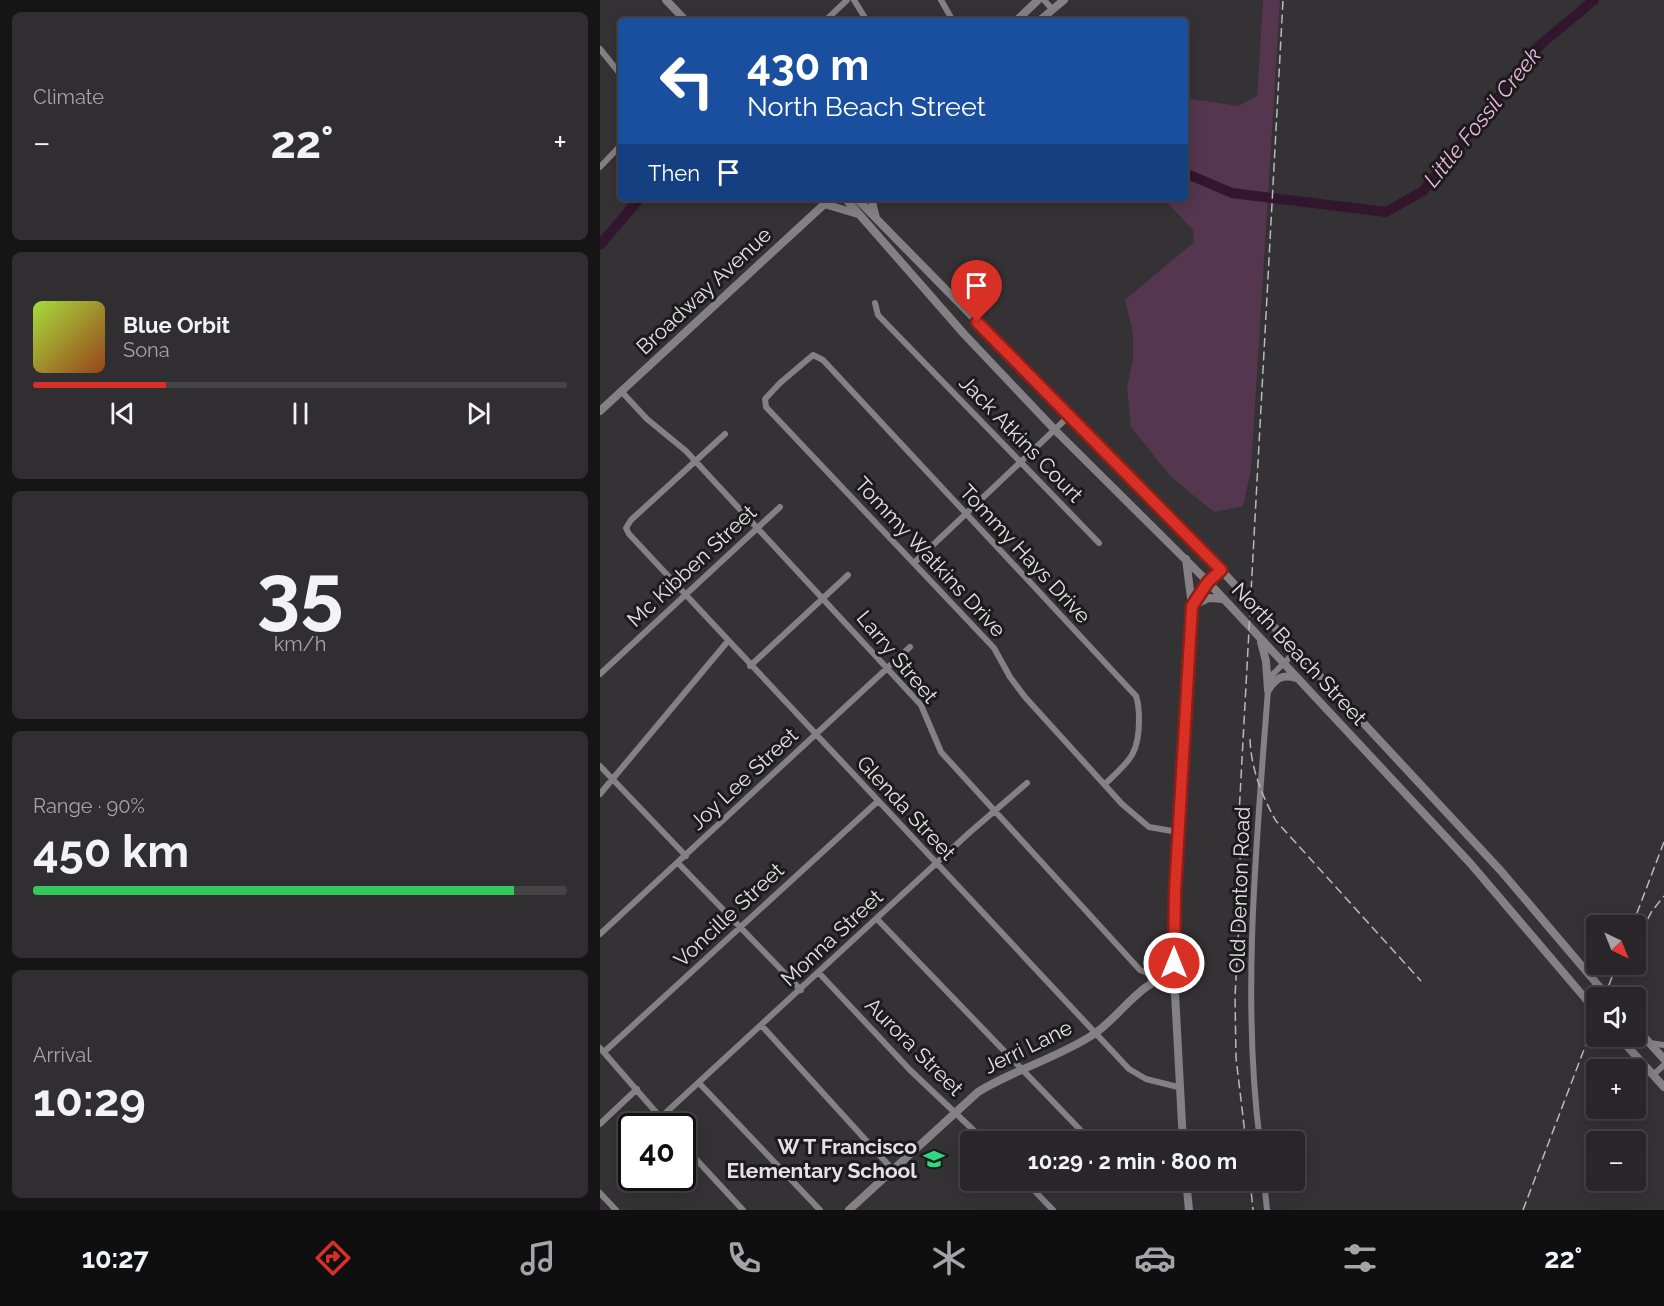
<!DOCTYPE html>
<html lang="en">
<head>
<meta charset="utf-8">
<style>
  :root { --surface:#282628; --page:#302e30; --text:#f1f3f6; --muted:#a5a5a8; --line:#444345; --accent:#d93025 }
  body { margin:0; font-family:Raleway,sans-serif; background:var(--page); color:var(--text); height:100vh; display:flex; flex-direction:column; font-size:22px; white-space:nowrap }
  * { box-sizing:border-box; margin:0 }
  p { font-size:20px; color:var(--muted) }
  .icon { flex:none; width:33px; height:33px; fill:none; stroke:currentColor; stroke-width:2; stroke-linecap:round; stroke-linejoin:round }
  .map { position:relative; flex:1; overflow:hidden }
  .drawer { display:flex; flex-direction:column; gap:12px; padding:12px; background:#161516; width:600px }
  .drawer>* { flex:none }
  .hud { position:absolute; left:18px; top:18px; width:570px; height:183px; border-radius:6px; box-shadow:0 3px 15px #0003,0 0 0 2px var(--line); background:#1a4fa0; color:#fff; overflow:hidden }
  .needle { width:39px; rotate:137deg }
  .tools { position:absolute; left:986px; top:915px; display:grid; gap:12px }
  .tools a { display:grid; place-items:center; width:60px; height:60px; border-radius:6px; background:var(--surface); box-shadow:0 3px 15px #0003,0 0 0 2px var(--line); font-size:30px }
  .speed { position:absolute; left:18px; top:1113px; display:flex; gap:12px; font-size:30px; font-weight:700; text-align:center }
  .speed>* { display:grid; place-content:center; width:78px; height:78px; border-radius:50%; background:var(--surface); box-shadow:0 3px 15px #0003,0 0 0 2px var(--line); line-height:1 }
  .speed .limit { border:3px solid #111; border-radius:9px; background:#fff; color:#111 }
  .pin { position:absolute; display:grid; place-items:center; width:51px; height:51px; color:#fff; margin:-62px -26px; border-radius:50% 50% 50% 0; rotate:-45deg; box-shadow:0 0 6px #0007 }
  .pin .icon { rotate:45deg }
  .me { position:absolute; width:66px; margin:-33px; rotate:0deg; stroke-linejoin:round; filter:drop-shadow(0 0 4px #0008) }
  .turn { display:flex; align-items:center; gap:21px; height:126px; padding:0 30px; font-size:27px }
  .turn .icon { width:78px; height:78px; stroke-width:2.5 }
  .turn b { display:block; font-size:42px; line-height:51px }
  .then { display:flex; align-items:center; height:57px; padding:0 30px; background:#0003; gap:12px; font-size:22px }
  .big { font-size:45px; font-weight:700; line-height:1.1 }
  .drawer .tile { flex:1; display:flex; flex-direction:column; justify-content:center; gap:9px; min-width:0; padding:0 21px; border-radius:9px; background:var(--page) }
  .drawer .dial { align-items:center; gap:0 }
  .dial b { font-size:78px; line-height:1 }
  .song { display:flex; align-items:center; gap:18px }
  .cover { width:72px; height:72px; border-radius:9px; background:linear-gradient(135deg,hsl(80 70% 55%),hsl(20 70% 35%)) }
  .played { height:6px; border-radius:3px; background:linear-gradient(90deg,var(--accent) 25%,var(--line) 25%) }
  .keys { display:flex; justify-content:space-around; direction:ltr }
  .heat { display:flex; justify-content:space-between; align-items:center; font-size:33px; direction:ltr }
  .charge { height:9px; border-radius:4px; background:linear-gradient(90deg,#34c759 90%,var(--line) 0) }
  .trip { position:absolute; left:360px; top:1131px; width:345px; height:60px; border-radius:6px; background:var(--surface); box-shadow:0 3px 15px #0003,0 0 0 2px var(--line); font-weight:700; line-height:60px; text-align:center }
  .tab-bar { display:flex; height:96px; justify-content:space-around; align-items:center; background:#100f10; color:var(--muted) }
  .tab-bar .icon { width:42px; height:42px }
  .tab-bar .on { color:var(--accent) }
  .tab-bar b { font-size:27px; color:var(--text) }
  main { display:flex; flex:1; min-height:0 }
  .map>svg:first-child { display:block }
  .green { fill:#54364e }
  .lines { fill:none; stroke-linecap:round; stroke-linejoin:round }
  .river { stroke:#32162d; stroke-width:10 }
  .street { stroke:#848083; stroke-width:6 }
  .secondary { stroke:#848083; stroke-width:8 }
  .rail { stroke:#bbb9bb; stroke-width:1.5; stroke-dasharray:9 4.5; stroke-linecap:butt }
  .route-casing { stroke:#8d1f18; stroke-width:15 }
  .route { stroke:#d93025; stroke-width:10 }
  .labels { text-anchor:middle; stroke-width:6; stroke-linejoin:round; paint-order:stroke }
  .street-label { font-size:21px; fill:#e3e1e3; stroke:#1c1b1c }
  .poi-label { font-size:21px; font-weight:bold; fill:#e3e1e3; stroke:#1c1b1c; text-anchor:end }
  .water-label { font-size:22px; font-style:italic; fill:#f0b6e2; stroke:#1c1b1c }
</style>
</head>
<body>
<main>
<section class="drawer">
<div class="tile"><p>Climate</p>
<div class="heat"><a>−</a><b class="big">22°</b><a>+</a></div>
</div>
<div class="tile">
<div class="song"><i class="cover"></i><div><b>Blue Orbit</b><p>Sona</p></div></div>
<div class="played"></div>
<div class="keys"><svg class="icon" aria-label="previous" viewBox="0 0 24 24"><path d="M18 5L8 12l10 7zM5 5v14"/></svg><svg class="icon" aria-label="pause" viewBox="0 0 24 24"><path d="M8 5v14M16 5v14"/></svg><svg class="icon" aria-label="next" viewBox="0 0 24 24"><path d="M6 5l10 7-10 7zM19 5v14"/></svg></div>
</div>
<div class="tile dial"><b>35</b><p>km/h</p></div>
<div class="tile"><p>Range · 90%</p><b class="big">450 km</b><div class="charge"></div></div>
<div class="tile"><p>Arrival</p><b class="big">10:29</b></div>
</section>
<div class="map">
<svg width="1064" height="1210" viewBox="0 0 1064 1210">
  <rect width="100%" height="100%" fill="#353235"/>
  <path class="green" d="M663,0H680L651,470L643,506L614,512L571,477L531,427L527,388L533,359V333L525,300L594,242L593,230L563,198H585V98L638,106L657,96Z"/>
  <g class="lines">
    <path class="river" d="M585,173L632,193L786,212L823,191L940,45L994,0
      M0,245L40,198"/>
    <path class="street" d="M254,0L267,21
      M341,0L353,21
      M444,0L452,9
      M225,21L247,0
      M0,49L21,75
      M0,167L21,145
      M275,303L278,315L499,543
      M21,391L47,419L86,451L321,705L341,752L540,970L558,977
      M125,434L31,520L26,528L29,534L529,1069L546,1079L578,1087
      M315,562L468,417
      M150,666L248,575
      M0,674L180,507
      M0,766L86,856
      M505,784C529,761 539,755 539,720C539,712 539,704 536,696L223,360L213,355L180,383L165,399L166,407L394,648L410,677L425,697L522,804L549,827L578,832
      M0,794L128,641
      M78,863L201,990
      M277,919L492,1142
      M0,934L310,647
      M219,973L310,1070L386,1142
      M162,1026L293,1170
      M1050,1043L1064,1045
      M0,1048L68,1126
      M4,1052L277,802
      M1053,1075L1064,1065
      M99,1083L220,1210
      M60,1118L369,833L427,783
      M0,1124L37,1089
      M660,1142C641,997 657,836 668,690L673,674L696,651
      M82,1144L143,1210
      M424,1180L453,1210
      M664,1180L667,1210
      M0,1193L16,1210"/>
    <path class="secondary" d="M66,0L86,21
      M416,21L438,0
      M439,21L464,0
      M245,198L364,334L455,430L608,582L870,863L996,1011
      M256,198L621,570L901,871L1009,998
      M271,198L276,218
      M224,204L258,214
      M0,411L231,198
      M586,559L592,606L609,598L623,599
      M661,642L666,661L668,690
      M668,690C676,678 682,674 696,678
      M1035,1027L1064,1059
      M1018,1036L1064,1087
      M583,1142L574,975L575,892L592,606L621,570
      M586,1180L589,1210
      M249,1210L378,1092C415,1069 458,1058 494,1034C522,1015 540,980 574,975"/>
    <path class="rail" d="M650,739C651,769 662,796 676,821L821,981
      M1032,926L1064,842
      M1035,943L1052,911L1064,896
      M1004,998L1017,964
      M646,1142L636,1058L635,996L641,888L639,815L683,0
      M650,1180L653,1210
      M923,1210L996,1018"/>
  </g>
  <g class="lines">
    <defs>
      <path id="route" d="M377,322L621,570L608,582L592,606L575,892L574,963"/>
    </defs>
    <use href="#route" class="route-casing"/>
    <use href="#route" class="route"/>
  </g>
  <defs>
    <symbol id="school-bare" viewBox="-9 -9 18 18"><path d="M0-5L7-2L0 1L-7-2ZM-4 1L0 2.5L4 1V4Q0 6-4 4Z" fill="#31d882" stroke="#1c1b1c" stroke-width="2.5" paint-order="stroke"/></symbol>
  </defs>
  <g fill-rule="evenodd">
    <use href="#school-bare" x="319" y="1144" width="30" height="30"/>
  </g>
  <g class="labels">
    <g class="street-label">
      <text transform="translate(104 291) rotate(-43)" y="7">Broadway Avenue</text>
      <text transform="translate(421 439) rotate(46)" y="7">Jack Atkins Court</text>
      <text transform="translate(425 554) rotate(47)" y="7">Tommy Hays Drive</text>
      <text transform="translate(330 557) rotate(47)" y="7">Tommy Watkins Drive</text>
      <text transform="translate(92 566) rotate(-43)" y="7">Mc Kibben Street</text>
      <text transform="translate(699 654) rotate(47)" y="7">North Beach Street</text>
      <text transform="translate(297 657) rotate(50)" y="7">Larry Street</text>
      <text transform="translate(144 779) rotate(-43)" y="7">Joy Lee Street</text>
      <text transform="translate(306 808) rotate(47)" y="7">Glenda Street</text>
      <text transform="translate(640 890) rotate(-88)" y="7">Old Denton Road</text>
      <text transform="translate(129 915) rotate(-43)" y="7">Voncille Street</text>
      <text transform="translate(232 938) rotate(-43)" y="7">Monna Street</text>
      <text transform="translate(314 1047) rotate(45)" y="7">Aurora Street</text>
      <text transform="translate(428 1047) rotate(-26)" y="7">Jerri Lane</text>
    </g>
    <g class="poi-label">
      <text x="317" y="1154">W T Francisco<tspan x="317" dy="24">Elementary School</tspan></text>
    </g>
    <g class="water-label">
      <text transform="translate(882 117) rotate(-51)" y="8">Little Fossil Creek</text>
    </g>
  </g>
</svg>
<div class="tools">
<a><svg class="needle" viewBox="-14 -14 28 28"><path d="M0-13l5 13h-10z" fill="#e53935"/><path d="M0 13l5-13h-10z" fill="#a5a5a8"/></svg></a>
<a><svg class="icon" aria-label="sound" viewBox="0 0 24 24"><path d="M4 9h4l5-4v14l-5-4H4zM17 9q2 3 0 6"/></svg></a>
<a>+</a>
<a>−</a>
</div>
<div class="speed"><div class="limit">40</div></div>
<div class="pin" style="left:377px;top:322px;background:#d93025"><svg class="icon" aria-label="arrive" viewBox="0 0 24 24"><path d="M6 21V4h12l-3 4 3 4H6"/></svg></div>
<svg class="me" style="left:574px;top:963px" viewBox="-20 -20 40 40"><circle r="17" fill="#d93025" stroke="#fff" stroke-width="3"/><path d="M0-11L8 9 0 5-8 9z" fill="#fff"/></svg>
<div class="trip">10:29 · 2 min · 800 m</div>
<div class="hud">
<div class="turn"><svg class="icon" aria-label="left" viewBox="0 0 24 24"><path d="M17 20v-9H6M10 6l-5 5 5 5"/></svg><div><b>430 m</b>North Beach Street</div></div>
<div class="then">Then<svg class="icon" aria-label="arrive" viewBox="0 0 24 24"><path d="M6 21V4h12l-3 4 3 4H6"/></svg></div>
</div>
</div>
</main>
<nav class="tab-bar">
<b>10:27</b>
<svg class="icon on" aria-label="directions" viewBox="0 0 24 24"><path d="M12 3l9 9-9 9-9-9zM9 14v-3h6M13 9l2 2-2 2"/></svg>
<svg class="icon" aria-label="music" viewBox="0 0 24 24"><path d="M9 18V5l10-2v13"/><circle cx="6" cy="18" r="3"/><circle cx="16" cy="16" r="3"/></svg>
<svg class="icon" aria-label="phone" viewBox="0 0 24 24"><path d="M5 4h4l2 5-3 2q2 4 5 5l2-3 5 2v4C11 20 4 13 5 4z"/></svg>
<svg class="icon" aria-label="climate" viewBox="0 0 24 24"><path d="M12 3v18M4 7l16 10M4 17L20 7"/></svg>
<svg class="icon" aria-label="car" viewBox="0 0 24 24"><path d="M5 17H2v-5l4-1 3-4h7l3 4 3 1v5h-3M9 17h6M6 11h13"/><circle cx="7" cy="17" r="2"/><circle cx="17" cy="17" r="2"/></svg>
<svg class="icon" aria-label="filters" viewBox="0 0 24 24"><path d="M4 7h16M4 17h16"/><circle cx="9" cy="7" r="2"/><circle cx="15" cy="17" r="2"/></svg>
<b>22°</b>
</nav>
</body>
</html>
